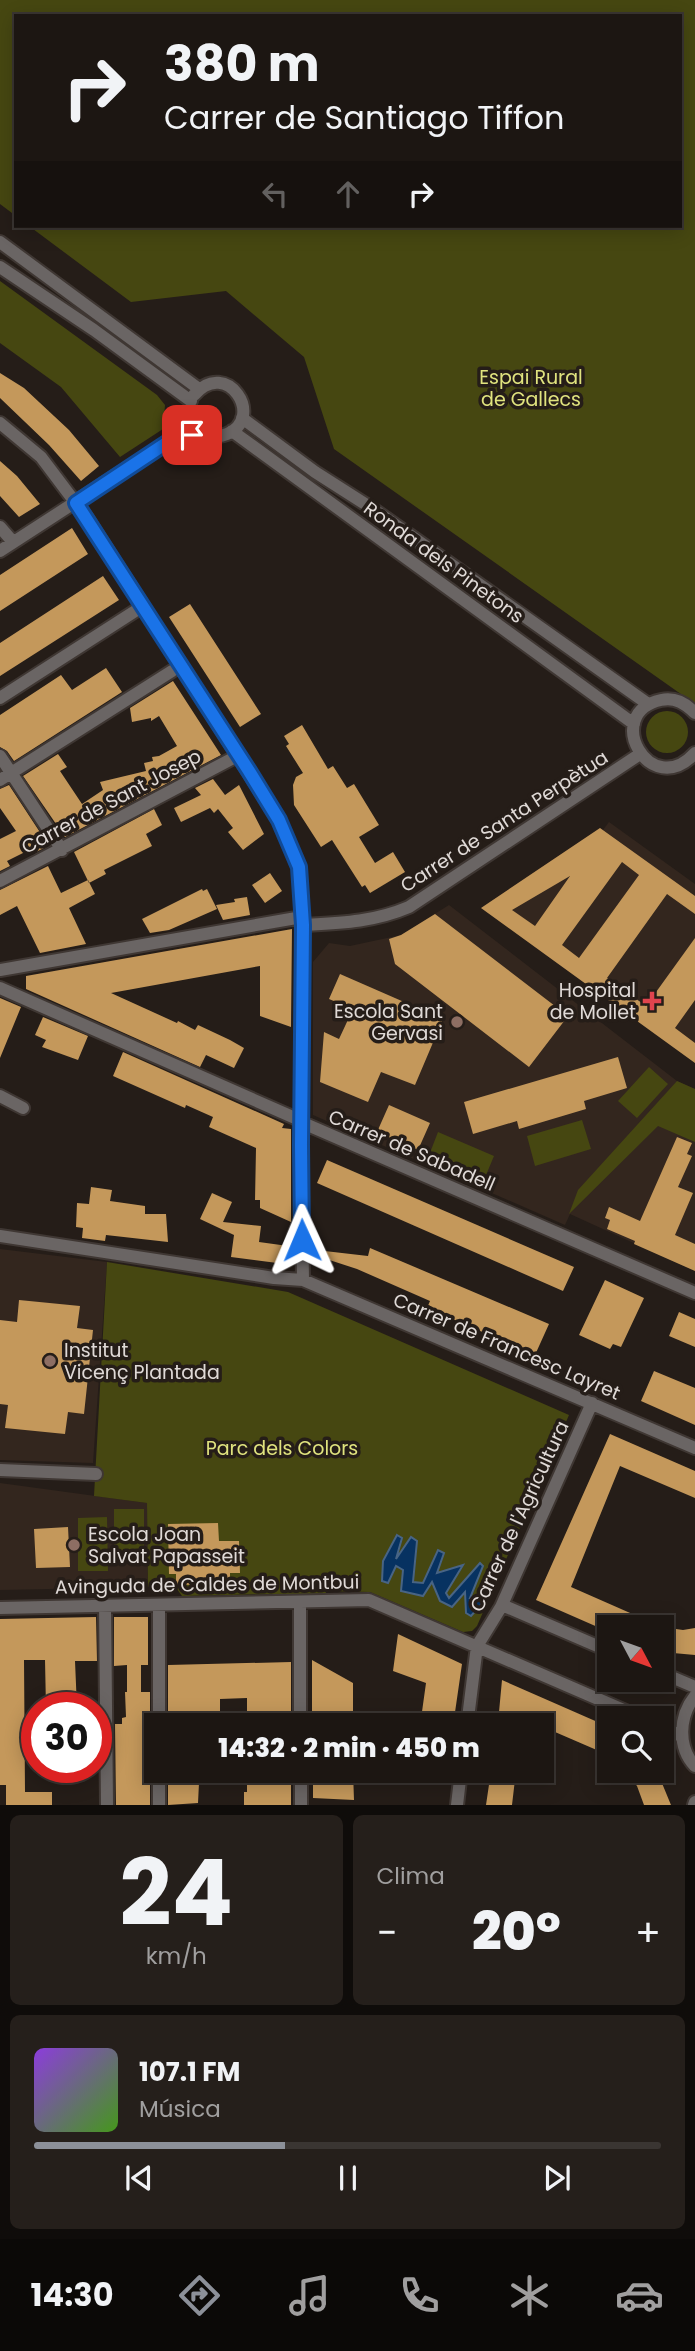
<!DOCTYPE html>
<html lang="es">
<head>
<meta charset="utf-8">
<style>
  :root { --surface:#1c1612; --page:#251f1b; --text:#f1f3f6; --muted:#a09f9f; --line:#3a3532; --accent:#8c9099 }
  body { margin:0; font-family:Poppins,sans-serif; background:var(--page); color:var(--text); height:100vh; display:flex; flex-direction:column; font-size:26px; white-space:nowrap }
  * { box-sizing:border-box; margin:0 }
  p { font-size:23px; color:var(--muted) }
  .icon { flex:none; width:38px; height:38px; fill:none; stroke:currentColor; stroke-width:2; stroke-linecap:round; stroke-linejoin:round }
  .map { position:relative; height:1805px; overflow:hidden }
  .drawer { display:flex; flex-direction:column; gap:10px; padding:10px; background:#0f0c0a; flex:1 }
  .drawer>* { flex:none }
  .hud { position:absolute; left:14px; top:14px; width:668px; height:214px; border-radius:0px; box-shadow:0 4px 18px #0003,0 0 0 2px var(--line); background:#1c1612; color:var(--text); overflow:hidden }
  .needle { width:46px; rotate:131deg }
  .fabs { position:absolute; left:597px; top:1615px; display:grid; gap:14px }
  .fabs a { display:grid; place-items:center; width:77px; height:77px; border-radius:0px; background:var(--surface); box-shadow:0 4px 18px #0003,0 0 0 2px var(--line); font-size:35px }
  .speed { position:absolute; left:21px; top:1692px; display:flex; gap:14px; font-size:35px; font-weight:700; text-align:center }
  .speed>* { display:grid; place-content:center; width:91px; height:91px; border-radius:50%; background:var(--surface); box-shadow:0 4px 18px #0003,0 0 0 2px var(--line); line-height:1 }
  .speed .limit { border:10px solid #d22; background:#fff; color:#111 }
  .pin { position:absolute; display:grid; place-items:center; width:60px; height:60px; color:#fff; margin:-30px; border-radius:14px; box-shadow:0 4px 10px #0006 }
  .me { position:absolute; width:77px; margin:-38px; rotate:359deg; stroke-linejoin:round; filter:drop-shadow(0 0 5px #0008) }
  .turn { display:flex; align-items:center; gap:24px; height:147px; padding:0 35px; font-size:32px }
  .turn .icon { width:91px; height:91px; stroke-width:2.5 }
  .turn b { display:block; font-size:49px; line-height:60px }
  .lanes { display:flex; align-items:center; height:66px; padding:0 35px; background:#0003; justify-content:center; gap:35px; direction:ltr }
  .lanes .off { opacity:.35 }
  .big { font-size:52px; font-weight:800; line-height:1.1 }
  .drawer .widget { flex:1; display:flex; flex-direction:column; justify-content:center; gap:10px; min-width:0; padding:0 24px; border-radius:10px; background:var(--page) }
  .drawer .dial { align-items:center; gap:0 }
  .dial b { font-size:91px; line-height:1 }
  .song { display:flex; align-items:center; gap:21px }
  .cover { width:84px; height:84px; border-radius:10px; background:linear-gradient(135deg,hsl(270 70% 55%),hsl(100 70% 35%)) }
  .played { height:7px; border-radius:4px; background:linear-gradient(90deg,var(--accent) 40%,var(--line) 40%) }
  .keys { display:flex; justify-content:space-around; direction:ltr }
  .heat { display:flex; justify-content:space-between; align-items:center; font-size:38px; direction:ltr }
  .drawer .tiles { flex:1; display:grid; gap:10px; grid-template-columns:1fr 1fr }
  .widget:last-child { grid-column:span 2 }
  .trip { position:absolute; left:144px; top:1713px; width:410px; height:70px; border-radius:0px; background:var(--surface); box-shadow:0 4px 18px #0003,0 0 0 2px var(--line); font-weight:800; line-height:70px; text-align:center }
  .tabs { display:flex; height:112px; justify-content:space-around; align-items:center; background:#0b0907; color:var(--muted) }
  .tabs .icon { width:49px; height:49px }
  .tabs .active { color:var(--accent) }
  .tabs b { font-size:32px; color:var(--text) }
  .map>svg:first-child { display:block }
  .built { fill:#33261e }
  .green { fill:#464711 }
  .water { fill:#073261; stroke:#486484; stroke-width:2 }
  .building { fill:#c4985b; fill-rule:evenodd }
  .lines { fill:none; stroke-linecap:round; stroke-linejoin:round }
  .street-casing { stroke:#3f3733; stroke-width:16 }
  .street { stroke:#6a6564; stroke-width:12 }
  .route-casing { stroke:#114b97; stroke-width:18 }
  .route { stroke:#1a73e8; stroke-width:12 }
  .health-dot { fill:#e0444e; stroke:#251d18; stroke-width:2.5 }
  .education-dot { fill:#8d6e63; stroke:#251d18; stroke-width:2.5 }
  .labels { text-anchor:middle; stroke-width:7; stroke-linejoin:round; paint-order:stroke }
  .park-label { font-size:19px; fill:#e0e37e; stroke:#251d18 }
  .street-label { font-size:19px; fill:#e0dad7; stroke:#251d18 }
  .poi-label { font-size:19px; fill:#e0dad7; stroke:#251d18; text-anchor:end }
</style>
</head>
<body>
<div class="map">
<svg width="695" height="1805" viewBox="0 0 695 1805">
  <rect width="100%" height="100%" fill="#251d18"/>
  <path class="built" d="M609,822L695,884V1063L481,908L600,828L603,830Z
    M449,905L677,1081L695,1089V1271L570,1214L565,1225L313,1115V962L329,943L350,946L401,935Z
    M0,1249L107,1262L93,1463L0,1460Z
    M0,1483L147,1503L148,1587L0,1590Z"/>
  <path class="green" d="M0,0H695V704L334,449L304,357L226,291L131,302L29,226H681V16H16V216L0,204Z
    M0,281L157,395L165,405L163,429L120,457L61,387L0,343Z
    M646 732a21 21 0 1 1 42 0a21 21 0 1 1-42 0Z
    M649,1067L668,1084L637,1118L618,1101Z
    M677,1081L695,1089V1142L658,1126L569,1214L578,1190Z
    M582,1120L591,1149L535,1166L527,1136Z
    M438,1132L494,1156L481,1187L426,1163Z
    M107,1262L288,1292L569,1415L477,1626L472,1631L463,1632L370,1592L326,1591V1597L275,1598L273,1594L182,1596L174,1585L148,1587L147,1503L94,1496Z
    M114,1509H144V1562H114Z
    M107,1517L108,1571H78V1518Z"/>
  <path class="water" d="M397,1535L402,1538L396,1559L411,1537L417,1541L413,1582L423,1583L438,1550L444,1553L437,1573L463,1565L446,1593L449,1598L480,1563L483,1566L470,1598H487L471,1616L466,1613L465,1592L452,1607L440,1601L432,1582L423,1596L401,1591L403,1570L396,1566L388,1583L382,1581L383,1561Z"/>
  <path class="building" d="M0,373L24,388L69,430L99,466L81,481L49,445L0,398Z
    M0,461L17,476L40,504L19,517L0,496Z
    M72,528L88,554L0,611V575Z
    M103,576L119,600L0,676V643Z
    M190,604L261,714L240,727L169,617Z
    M106,668L122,692L14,761L7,751L0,747V715L61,675L72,690Z
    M173,681L221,755L65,837L23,776L58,754L67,767L60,771L82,804L103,790L100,782L146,771L144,763L153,761L152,757L159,756L177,746L159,716L151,721V718L132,722L130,708Z
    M302,725L328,769L333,766L347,788L354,784L379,825L359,837L375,863L393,852L405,872L370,893L365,885L362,887L332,840L321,847L294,805L293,785L296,777L303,773L286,746L289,744L284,736Z
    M213,779L225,795L239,785L264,834L243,850L228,832L233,828L218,809L214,813L210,808L181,822L174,808L201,795L195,788Z
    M9,785L47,843L46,847L32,854L29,850L7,861L10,866L0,871V839L16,831L0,808V789Z
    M154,809L162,825L146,834L152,846L104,870L106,874L89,883L74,852Z
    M600,828L695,896V914L667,894L607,978L646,1006L695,938V1000L675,1028L695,1043V1063L481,908ZM622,862L639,875L579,958L562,945ZM570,876L535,926L512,910Z
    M48,866L61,893L88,880L95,894L69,908L86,944L40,953L17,906L0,915V890Z
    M270,873L282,891L265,903L252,885Z
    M202,889L203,891L207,889L217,909L169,930L150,933L142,919Z
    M247,897L250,915L223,920L216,905L235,902L234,899Z
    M435,914L568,1016L529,1067L395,964L389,939L401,935Z
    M292,929L291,1027L260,1016V966L111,993L177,1023L178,1021L195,1030L198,1025L230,1040L244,1048L234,1068L206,1055L200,1067L26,989V976Z
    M340,974L443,1019L415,1085L381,1072L368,1102L320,1082L324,1032L339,1039L353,1009L329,999Z
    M0,998L21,1007L0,1058Z
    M43,1017L88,1036L78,1060L42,1047L46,1040L35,1035Z
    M123,1052L284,1124L282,1128L291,1129V1222L260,1208V1200H255L256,1148L209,1127L213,1117L186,1105L185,1108L113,1076Z
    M618,1057L627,1088L584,1101L586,1109L519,1129L517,1121L473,1134L464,1102Z
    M389,1105L430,1123L418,1150L377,1132Z
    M677,1137L692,1143L687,1154L692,1156L678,1187L693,1193L675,1235L695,1244V1271L634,1244L635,1241L607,1229L610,1220L605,1218L609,1207L640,1221Z
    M327,1160L574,1267L563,1291L317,1183Z
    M91,1187L112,1190L110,1201L145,1206V1214H166L168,1242L106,1235L105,1241L82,1238L83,1228L76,1227L77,1203L89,1204Z
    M212,1193L232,1202L223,1222L261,1226L259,1242L288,1246L285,1264L231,1257L234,1235L200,1219Z
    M370,1248L549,1324L535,1355L427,1308L430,1301L357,1269L314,1255L316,1250L368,1256Z
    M605,1280L644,1298L621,1347L613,1344L610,1349L579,1335Z
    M19,1300L80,1306L77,1328L93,1330L84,1414L68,1412L65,1434L5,1428L8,1405L0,1404V1320L17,1322Z
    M679,1312L695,1319V1347L669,1336Z
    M654,1371L695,1388V1425L641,1401Z
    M610,1434L695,1471V1498L620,1466L571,1587L662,1627L683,1630L695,1628V1655L662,1652V1628H609V1632L536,1600Z
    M218,1523L219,1541H239L240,1573H230V1584L176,1585V1574H169L168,1524Z
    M68,1527L70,1567L36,1568L34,1529Z
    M96,1617L97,1661H75L77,1708H46L45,1660H24L25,1792H52V1805H6V1785H0V1619Z
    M114,1617H148V1665H141V1692H150V1805H116L115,1724H122V1718L126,1717L125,1692H127V1665L114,1666Z
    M398,1634L462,1664L453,1726H420L426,1683L393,1671Z
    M312,1660L353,1683V1726H312Z
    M291,1662V1726H247V1698L220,1699V1726H168V1665Z
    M502,1680L609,1727V1757L599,1751L511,1713L499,1712Z
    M168,1771H220V1785L199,1783L198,1803L168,1805Z
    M247,1771H291V1805H244V1792H247Z
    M313,1771H353L354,1800L313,1798Z
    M491,1771H516L512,1805H486Z
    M625,1771H657L671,1805H644L637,1786Z"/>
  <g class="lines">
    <defs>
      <path id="street" d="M0,242L199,389
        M0,267L94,330L191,401
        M189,412L197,429L210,436
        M242,418L315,472L373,509L648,704
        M0,423L41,457L87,518L279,820L299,867L303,925L301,1145L303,1280
        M232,431L634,724
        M172,439C179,438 186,435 193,435C205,434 216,439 227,434C266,418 227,357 194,395
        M0,527L13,542
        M0,551L171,440L190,417
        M0,698L143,606
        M695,713C685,703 675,697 661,700C601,713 650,802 695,753
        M0,756L62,850
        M0,780L172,671
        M0,881L239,755
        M303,925C341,923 374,922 409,907L640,754
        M0,970L302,917
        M0,988L295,1118L303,1123L695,1293
        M0,1096L23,1108
        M0,1236L274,1278L303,1280L695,1448
        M0,1470L96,1474
        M300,1603V1726
        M159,1605V1726
        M502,1605L609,1651
        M105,1606L107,1805
        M0,1608L369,1600L642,1718
        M662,1673L695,1687
        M695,1696C679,1716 677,1747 695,1766
        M467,1726L477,1646L501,1607L592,1403
        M662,1727L681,1736
        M159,1771V1805
        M301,1771V1805
        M457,1805L461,1771
        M694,1805L695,1802"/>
    </defs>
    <use href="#street" class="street-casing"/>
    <use href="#street" class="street"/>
  </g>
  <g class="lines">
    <defs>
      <path id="route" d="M192,435L171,440L76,503L249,771L279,820L299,867L303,925L301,1145L302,1240"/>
    </defs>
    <use href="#route" class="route-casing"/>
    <use href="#route" class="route"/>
  </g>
  <path class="health-dot" d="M648.5 990.5h7v7h7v7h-7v7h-7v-7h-7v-7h7z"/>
  <g class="education-dot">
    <circle cx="457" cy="1022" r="7"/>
    <circle cx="50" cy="1361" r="7"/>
    <circle cx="74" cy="1545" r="7"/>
  </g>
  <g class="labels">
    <g class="park-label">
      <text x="531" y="384">Espai Rural<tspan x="531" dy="22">de Gallecs</tspan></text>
      <text x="282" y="1455">Parc dels Colors</text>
    </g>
    <g class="street-label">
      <text transform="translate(444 562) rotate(36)" y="7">Ronda dels Pinetons</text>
      <text transform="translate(111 801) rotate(-28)" y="7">Carrer de Sant Josep</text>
      <text transform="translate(504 821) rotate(-33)" y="7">Carrer de Santa Perpètua</text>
      <text transform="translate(412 1150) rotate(23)" y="7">Carrer de Sabadell</text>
      <text transform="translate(507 1346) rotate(23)" y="7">Carrer de Francesc Layret</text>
      <text transform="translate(519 1516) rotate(-65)" y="7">Carrer de l'Agricultura</text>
      <text transform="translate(207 1584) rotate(-1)" y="7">Avinguda de Caldes de Montbui</text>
    </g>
    <g class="poi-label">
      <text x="636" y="997">Hospital<tspan x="636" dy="22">de Mollet</tspan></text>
      <text x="443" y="1018">Escola Sant<tspan x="443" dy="22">Gervasi</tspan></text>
      <text x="64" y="1357" text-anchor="start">Institut<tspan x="64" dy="22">Vicenç Plantada</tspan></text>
      <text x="88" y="1541" text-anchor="start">Escola Joan<tspan x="88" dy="22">Salvat Papasseit</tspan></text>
    </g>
  </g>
</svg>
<div class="fabs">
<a><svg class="needle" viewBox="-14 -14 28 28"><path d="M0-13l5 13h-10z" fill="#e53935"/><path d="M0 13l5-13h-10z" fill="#a09f9f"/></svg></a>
<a><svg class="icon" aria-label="search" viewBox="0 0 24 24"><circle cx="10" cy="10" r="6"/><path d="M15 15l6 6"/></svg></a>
</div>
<div class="speed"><div class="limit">30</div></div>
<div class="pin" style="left:192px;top:435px;background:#d93025"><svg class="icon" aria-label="arrive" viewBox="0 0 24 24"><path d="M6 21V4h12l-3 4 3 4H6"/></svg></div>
<svg class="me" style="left:302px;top:1240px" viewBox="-20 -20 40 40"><path d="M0-17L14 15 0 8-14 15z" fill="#1a73e8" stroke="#fff" stroke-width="4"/></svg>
<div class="trip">14:32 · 2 min · 450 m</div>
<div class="hud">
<div class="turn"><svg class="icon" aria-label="right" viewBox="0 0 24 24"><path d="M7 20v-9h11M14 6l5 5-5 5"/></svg><div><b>380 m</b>Carrer de Santiago Tiffon</div></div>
<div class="lanes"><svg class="icon off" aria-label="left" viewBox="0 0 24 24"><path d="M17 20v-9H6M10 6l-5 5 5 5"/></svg><svg class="icon off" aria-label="ahead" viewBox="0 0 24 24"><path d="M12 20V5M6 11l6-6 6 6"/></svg><svg class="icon" aria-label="right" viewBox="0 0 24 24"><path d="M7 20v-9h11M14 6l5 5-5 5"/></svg></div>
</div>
</div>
<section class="drawer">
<div class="tiles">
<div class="widget dial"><b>24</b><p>km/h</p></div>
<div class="widget"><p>Clima</p>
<div class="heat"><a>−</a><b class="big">20°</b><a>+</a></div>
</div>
<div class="widget">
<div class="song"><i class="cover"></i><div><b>107.1 FM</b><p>Música</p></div></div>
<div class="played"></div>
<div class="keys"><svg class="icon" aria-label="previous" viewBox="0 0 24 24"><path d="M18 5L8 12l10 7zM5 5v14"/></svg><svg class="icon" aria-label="pause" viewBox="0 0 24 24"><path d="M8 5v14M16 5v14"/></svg><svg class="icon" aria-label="next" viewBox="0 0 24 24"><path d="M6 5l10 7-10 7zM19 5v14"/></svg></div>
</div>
</div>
</section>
<nav class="tabs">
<b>14:30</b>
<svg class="icon active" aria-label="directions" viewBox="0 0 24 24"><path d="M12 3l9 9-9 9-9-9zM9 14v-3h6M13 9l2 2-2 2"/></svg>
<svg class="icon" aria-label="music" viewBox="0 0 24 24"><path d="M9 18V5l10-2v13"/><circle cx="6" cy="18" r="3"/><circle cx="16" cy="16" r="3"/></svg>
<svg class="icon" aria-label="phone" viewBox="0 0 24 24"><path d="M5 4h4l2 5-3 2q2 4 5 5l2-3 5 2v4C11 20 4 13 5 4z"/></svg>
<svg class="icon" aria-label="climate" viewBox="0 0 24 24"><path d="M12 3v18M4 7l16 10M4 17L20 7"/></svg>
<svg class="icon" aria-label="car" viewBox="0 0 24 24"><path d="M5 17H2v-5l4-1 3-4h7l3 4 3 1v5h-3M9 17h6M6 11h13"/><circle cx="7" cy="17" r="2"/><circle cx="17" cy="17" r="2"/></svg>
</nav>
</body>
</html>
